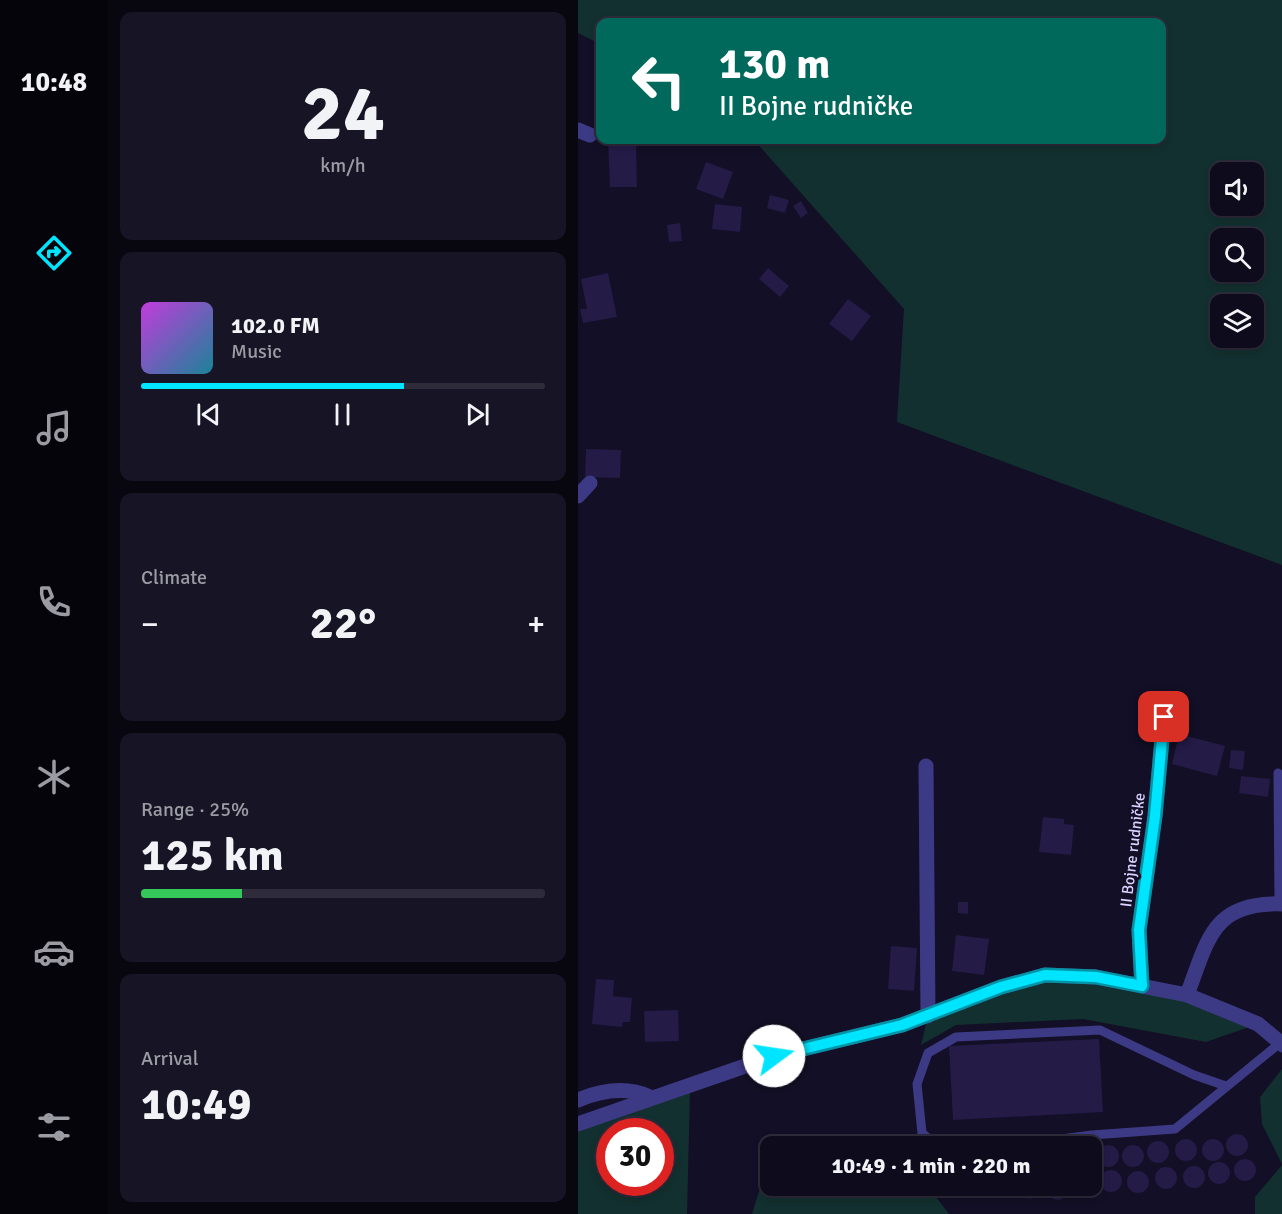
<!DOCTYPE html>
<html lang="en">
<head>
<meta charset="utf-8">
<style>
  :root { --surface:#0e0b1c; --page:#171425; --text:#f1f3f6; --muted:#9b9ba3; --line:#2e2b3b; --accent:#00e5ff }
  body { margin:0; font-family:Signika,sans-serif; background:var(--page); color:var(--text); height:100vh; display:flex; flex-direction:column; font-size:22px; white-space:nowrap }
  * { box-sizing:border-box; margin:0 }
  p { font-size:20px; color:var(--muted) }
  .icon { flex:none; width:33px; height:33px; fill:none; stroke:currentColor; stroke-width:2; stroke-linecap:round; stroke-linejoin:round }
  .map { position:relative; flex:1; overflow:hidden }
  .panel { display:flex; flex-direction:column; gap:12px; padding:12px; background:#08060f; width:470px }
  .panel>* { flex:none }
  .top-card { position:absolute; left:18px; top:18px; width:570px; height:126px; border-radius:12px; box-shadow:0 3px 9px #0003,0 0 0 2px var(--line); background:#00695c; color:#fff; overflow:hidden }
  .fabs { position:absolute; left:632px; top:162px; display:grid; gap:12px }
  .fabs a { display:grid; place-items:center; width:54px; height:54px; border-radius:12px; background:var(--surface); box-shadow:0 3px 9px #0003,0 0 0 2px var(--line); font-size:30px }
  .speed { position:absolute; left:18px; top:1118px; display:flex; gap:12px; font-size:30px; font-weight:700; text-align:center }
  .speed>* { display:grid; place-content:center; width:78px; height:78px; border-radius:50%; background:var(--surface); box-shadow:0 3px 9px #0003,0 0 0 2px var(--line); line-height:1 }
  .speed .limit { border:9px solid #d22; background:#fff; color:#111 }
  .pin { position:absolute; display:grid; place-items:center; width:51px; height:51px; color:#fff; margin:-26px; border-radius:12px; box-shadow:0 3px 9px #0006 }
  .me { position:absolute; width:66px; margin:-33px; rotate:76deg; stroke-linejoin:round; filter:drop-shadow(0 0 4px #0008) }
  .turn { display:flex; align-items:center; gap:21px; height:126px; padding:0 24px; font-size:27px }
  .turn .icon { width:78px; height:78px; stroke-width:2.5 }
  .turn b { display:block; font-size:42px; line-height:51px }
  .big { font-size:45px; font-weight:700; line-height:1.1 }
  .panel .card { flex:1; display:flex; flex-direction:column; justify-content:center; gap:9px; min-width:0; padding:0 21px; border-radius:12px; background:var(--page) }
  .panel .dial { align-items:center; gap:0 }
  .dial b { font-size:78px; line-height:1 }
  .song { display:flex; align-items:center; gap:18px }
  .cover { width:72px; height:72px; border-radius:9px; background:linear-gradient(135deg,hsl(290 70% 55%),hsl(190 70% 35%)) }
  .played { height:6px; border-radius:3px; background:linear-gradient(90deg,var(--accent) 65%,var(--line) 65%) }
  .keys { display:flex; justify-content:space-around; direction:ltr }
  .heat { display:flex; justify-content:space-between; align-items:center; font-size:33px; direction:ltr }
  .charge { height:9px; border-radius:4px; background:linear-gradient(90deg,#34c759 25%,var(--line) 0) }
  .trip { position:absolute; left:182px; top:1136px; width:342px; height:60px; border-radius:12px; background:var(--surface); box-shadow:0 3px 9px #0003,0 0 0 2px var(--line); font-weight:700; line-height:60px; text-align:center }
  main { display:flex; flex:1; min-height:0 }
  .tabs { display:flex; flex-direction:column; width:108px; justify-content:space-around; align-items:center; background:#06040b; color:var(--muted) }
  .tabs .icon { width:42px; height:42px }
  .tabs .on { color:var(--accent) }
  .tabs b { font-size:27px; color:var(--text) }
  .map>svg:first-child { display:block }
  .green { fill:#12302f; fill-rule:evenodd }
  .building { fill:#241b47 }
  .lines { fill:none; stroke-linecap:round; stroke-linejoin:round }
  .service { stroke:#3d3a85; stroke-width:9 }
  .minor { stroke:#3d3a85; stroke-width:15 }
  .route-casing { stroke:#0095a6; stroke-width:15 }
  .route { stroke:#00e5ff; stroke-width:10 }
  .labels { text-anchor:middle; stroke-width:6; stroke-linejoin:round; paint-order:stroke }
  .street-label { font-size:16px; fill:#d9d4ff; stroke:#130f26 }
</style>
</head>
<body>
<main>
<nav class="tabs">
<b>10:48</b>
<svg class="icon on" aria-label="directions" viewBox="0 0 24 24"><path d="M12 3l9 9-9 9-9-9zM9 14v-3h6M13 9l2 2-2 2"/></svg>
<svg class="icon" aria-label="music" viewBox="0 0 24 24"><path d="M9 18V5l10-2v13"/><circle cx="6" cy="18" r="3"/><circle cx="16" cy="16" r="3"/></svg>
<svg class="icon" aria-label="phone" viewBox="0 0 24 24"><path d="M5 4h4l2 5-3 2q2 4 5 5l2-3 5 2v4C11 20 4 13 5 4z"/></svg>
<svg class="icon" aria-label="climate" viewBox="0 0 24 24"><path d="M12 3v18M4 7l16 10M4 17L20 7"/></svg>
<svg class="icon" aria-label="car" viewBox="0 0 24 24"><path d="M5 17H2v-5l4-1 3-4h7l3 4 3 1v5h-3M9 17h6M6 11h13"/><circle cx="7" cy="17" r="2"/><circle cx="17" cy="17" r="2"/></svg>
<svg class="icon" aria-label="filters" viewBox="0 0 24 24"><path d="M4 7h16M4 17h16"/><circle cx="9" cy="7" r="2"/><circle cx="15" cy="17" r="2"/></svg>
</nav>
<section class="panel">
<div class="card dial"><b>24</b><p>km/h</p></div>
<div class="card">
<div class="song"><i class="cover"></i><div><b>102.0 FM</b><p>Music</p></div></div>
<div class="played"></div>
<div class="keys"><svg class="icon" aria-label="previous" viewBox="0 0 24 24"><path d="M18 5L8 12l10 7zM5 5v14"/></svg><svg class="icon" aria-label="pause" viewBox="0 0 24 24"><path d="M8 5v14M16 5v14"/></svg><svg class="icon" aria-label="next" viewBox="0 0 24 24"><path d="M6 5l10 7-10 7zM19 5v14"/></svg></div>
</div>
<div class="card"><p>Climate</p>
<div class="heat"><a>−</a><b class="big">22°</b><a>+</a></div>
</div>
<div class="card"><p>Range · 25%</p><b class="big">125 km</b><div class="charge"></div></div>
<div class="card"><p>Arrival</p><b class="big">10:49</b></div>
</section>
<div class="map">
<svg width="705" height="1214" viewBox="0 0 705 1214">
  <rect width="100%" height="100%" fill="#130f26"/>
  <path class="green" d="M0,0H704V565L319,422L326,309L176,140H584V22H22V44L0,33ZM675,172V206H642V172ZM675,238V272H642V238ZM642,304H675V338H642Z
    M467,975L564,986L680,1024L628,1042L505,1019L378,1025L343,1045L350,1016Z
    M704,1069V1164L684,1124L682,1097Z
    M112,1092L109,1214H0V1124ZM32,1131H82V1182H32Z
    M192,1156V1185H342L352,1189L371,1214H174Z
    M704,1165V1214H677V1197Z"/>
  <path class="building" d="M30,140H58L59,187H32Z
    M128,162L155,172L145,199L118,189Z
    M192,195L211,200L207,213L189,208Z
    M223,201L230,213L223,218L215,206Z
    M137,204L164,207L162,232L134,229Z
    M102,223L104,241L91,242L89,225Z
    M190,268L211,286L202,297L181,279Z
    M30,273L39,317L5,323L2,309H9L3,279Z
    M270,299L293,316L274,341L251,324Z
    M8,449L43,450L42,478L7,477Z
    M601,734L647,746L639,776L594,764Z
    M653,750L667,751L665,770L651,768Z
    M663,776L692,779L690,797L661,793Z
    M465,817L486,819V824L496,825L493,855L461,852Z
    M380,902H390V914L380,913Z
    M378,935L411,939L406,975L374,971Z
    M313,946L339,948L336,991L310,989Z
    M18,979L36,980L35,996L54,998L52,1022H45L44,1027L14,1024Z
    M100,1010L101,1041L67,1042L66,1011Z
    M521,1039L525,1112L375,1120L371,1046Z
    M648 1145a11 11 0 1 1 22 0a11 11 0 1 1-22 0Z
    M597 1150a11 11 0 1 1 22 0a11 11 0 1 1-22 0Z
    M624 1150a11 11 0 1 1 22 0a11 11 0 1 1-22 0Z
    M569 1152a11 11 0 1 1 22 0a11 11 0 1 1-22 0Z
    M519 1156a11 11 0 1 1 22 0a11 11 0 1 1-22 0Z
    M544 1156a11 11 0 1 1 22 0a11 11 0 1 1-22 0Z
    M656 1170a11 11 0 1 1 22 0a11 11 0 1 1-22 0Z
    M630 1173a11 11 0 1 1 22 0a11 11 0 1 1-22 0Z
    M605 1177a11 11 0 1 1 22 0a11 11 0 1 1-22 0Z
    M577 1178a11 11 0 1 1 22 0a11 11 0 1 1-22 0Z
    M522 1181a11 11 0 1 1 22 0a11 11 0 1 1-22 0Z
    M549 1182a11 11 0 1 1 22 0a11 11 0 1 1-22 0Z
    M513,1174L518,1181L517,1188L512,1193H502L497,1185H513Z
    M443,1185H463L464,1189L461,1196L451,1199L443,1193Z
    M470,1185H490V1194L482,1200L475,1199L470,1194Z"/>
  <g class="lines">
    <path class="service" d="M700,773L701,904
      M359,1146L344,1133L339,1084L350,1053L378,1037L522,1030L616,1075L648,1086
      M429,1146L514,1135L597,1129L702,1043"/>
    <path class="minor" d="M0,130L12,135
      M0,496L12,483
      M348,766L350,1016
      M564,986L561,930L577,816L586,717
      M609,995C630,940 634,901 705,904
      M0,1100C24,1090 48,1086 72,1097
      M0,1124L196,1056L324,1025L423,987L467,975L518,977L609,995L680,1024L705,1045"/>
  </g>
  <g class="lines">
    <defs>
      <path id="route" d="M196,1056L324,1025L423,987L467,975L518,977L564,986L561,930L577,816L586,717"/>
    </defs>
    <use href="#route" class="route-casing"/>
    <use href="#route" class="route"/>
  </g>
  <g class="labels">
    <g class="street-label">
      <text transform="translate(554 850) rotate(-83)" y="6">II Bojne rudničke</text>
    </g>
  </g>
</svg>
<div class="fabs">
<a><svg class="icon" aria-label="sound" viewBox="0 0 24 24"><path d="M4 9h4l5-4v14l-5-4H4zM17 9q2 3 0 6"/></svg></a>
<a><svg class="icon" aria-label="search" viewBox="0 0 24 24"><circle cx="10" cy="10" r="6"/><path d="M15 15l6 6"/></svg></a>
<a><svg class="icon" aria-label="layers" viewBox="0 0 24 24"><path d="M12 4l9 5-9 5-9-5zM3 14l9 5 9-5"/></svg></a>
</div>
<div class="speed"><div class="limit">30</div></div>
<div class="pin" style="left:586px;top:717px;background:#d93025"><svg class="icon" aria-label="arrive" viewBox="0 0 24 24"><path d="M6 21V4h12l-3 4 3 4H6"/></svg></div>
<svg class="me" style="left:196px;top:1056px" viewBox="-20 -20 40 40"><circle r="19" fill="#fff"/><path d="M0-13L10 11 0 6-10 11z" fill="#00e5ff"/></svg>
<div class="trip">10:49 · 1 min · 220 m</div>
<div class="top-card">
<div class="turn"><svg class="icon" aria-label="left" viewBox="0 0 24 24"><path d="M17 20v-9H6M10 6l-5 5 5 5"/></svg><div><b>130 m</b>II Bojne rudničke</div></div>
</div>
</div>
</main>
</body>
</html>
